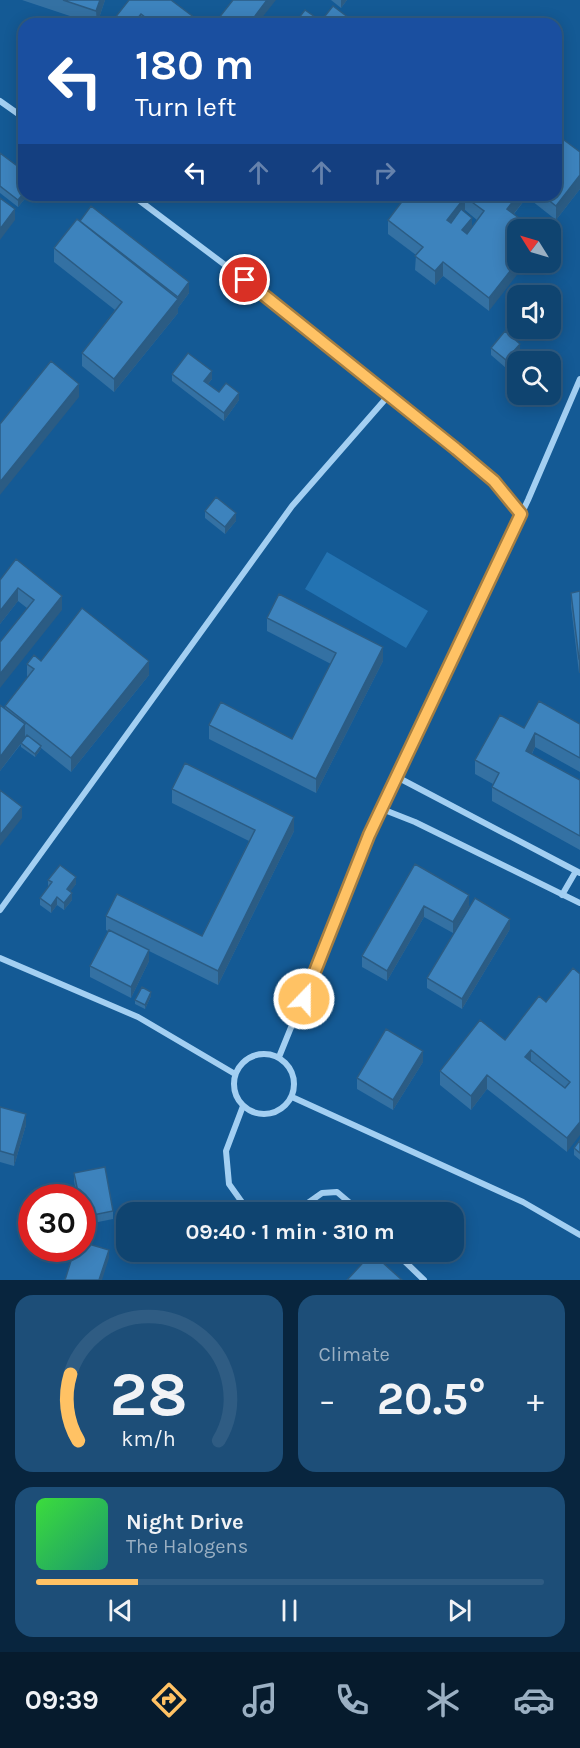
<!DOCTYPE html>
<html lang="en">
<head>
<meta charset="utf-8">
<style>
  :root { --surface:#0f4470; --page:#1d4e78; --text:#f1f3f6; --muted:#9bb0c3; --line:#2f5c83; --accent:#ffc264 }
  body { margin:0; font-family:Karla,sans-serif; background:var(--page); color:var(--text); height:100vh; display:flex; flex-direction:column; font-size:22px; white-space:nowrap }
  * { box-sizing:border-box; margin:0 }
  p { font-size:20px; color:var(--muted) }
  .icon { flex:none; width:33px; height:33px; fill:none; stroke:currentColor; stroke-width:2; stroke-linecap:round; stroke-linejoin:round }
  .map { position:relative; height:1280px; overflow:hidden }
  .panel { display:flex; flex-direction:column; gap:15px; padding:15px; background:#08253e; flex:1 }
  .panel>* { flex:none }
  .banner { position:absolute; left:18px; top:18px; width:544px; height:183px; border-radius:18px; box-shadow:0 3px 15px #0003,0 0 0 2px var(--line); background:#1a4fa0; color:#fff; overflow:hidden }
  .needle { width:39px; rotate:307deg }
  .buttons { position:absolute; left:507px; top:219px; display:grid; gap:12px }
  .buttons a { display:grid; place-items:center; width:54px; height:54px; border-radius:12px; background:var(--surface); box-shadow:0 3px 15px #0003,0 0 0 2px var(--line); font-size:30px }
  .speed { position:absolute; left:18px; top:1184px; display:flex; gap:12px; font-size:30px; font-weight:700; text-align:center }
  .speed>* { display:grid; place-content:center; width:78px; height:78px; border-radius:50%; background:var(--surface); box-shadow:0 3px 15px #0003,0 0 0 2px var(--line); line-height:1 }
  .speed .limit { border:9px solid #d22; background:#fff; color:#111 }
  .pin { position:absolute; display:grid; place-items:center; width:51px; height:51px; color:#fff; margin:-26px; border:3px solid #fff; border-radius:50%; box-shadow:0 2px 6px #0007 }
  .me { position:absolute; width:66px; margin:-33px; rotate:22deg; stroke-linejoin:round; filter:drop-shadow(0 0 4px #0008) }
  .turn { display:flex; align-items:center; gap:21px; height:126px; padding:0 18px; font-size:27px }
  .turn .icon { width:78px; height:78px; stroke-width:2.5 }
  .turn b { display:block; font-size:42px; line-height:51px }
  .lanes { display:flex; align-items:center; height:57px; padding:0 18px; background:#0003; justify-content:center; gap:30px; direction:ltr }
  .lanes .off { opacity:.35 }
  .big { font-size:45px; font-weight:700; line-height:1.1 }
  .panel .card { flex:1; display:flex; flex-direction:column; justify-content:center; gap:9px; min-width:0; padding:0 21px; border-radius:18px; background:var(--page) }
  .panel .dial { align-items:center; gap:0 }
  .dial svg { height:156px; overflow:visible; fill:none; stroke:var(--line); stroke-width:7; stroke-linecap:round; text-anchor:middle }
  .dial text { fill:var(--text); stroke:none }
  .song { display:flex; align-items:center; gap:18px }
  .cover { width:72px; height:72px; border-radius:9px; background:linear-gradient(135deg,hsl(120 70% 55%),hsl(160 70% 35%)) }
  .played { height:6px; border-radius:3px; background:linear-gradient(90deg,var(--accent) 20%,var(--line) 20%) }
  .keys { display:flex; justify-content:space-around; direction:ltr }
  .heat { display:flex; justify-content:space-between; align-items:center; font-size:33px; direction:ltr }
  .panel .tiles { flex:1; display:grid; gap:15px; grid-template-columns:1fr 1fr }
  .card:last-child { grid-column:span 2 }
  .trip { position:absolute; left:116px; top:1202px; width:348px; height:60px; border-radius:18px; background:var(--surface); box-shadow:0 3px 15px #0003,0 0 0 2px var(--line); font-weight:700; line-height:60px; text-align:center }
  .dock { display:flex; height:96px; justify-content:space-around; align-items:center; background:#061b2d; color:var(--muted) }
  .dock .icon { width:42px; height:42px }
  .dock .selected { color:var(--accent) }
  .dock b { font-size:27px; color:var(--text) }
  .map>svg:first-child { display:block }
  .green { fill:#2373b2 }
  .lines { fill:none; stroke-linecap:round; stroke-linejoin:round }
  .minor { stroke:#a3cff2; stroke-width:6 }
  .wall { fill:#3471a3; fill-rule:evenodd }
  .shaded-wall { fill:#2b5c84 }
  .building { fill:#3d83bd; stroke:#2b5c84; stroke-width:1.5; fill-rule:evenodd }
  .route-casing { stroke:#a67e41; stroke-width:15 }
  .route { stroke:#ffc264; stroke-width:10 }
</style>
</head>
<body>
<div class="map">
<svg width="580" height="1280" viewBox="0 0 580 1280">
  <rect width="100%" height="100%" fill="#145a95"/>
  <path class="green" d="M327,552L428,611L406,648L305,589Z"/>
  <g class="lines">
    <path class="minor" d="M0,101L24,118
      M132,195L245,280L456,449L494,481L521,514
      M397,777L580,873
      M382,809L415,822L580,903
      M562,895L576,871
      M0,910L292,506L389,395
      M0,958L138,1017L235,1074
      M234 1084a30 30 0 1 1 60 0a30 30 0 1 1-60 0Z
      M279,1057L369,835L528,500L580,379
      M292,1097L523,1202L580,1235
      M243,1106L226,1151L229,1184L249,1212
      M295,1212L322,1193L337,1192L350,1203L354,1212
      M290,1251L299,1259L311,1261L326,1251
      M394,1251L424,1280"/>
  </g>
  <path class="wall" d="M22,0H105L97,24H94Z
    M129,0L203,24H110Z
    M331,0H347L341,8Z
    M580,152V189L556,220L527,197L514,214L489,311L443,276L435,285L415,270L416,255L388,234V220L407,195H486L494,201L498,195H556ZM465,210L477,220L472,227L464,211Z
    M0,153L24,195H28L18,207L0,193Z
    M77,219L189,293L178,308V313L114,392L82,366V353L115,310L54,262V248Z
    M491,348L520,352L506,368L491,355Z
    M172,374L212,379L208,384L219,392L239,400L224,421L172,381Z
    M205,511L236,521L225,534L205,518Z
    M16,559L62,610L27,608L18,601L0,624V580Z
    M580,591V673H579L571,606V593Z
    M267,618L383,661L316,793L209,739V725L292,739L331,664L267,631Z
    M41,661L149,675L71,772L41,748V749L35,757L21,747V744L0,771V705L5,709V706L27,678V664Z
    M580,724V772L535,747L532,754L580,780V850L492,801V787L493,784L475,774V760L524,728Z
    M172,789L294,831L218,985L149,951V961L131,998L90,977V966L108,931L106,930V916L202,936L249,841L172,803Z
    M415,864L469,906L453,933L424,917L387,981L362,967V956Z
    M48,880L76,884L70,891L72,900L64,910L57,905L51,913L40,905V898L48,887Z
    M510,929L462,1009L427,988V978Z
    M580,974L567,1152L487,1089L471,1110L440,1085V1071L505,1040L546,1002Z
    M151,996L145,1009L135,1004V1000Z
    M423,1062L393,1110L357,1089V1078Z
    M0,1107L26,1125L14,1166L0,1162Z
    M580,1140V1160L574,1155V1148Z
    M74,1173L113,1211V1219L83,1225L82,1197H77L74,1181Z"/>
  <path class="shaded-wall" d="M100,0H105L97,24L96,11Z
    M267,0H276L257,24H249Z
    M341,0H347L341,8Z
    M141,14V24H133Z
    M580,175V189L556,220V206Z
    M24,193V195H28L18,207V200Z
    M518,195H527V197L507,222V209Z
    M465,197V210L447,234V220Z
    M15,209V220L0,240V229Z
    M472,218V231L462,244V230Z
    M518,261V262H527L489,311V298Z
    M443,262V276L435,285V271Z
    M189,282V293L178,308V313L114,392V379L178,299V297Z
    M520,344V352L506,368V360Z
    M212,371V379L204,388V381Z
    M79,384V397L0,495V482Z
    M239,393V400L224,421V413Z
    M236,513V521L225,534V527Z
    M18,588V601L0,624V611Z
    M62,596V610L0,688V674Z
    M383,647V661L316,793V779Z
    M579,659H580V673H579Z
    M149,661V675L71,772V758Z
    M25,724V738L0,771V757Z
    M535,733V747L526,765V751Z
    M41,746V749L35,757V754Z
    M22,807V818L0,846V835Z
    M294,817V831L218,985V971Z
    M76,877V884L67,896V889Z
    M72,893V900L64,910V903Z
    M469,895V906L453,933V922Z
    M57,897V905L51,913V906Z
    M424,906V917L387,981V971Z
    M510,919V929L462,1009V999Z
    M149,950V961L131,998V987Z
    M151,992V996L145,1009V1005Z
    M531,1050V1064L525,1057Z
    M423,1051V1062L393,1110V1100Z
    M487,1075V1089L471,1110V1096Z
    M26,1114V1125L14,1166V1155Z
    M580,1122V1135L567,1152V1138Z
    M109,1250V1258L102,1280H99Z"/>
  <path class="building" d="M63,0H100L96,11Z
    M129,0H171L203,24H154L141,14L133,24H110Z
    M233,0H267L249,24H214Z
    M333,6L357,24H294L305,10L321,21Z
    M556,134L580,152V175L556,206L542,195H556Z
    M0,153L24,171V193L18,200L0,186Z
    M407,195H486L494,201L498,195H518L507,209L535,230H518V261L489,298L443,262L435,271L415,256L423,247L388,220ZM465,197L484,211L467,234L462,230L472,218L461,209L451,223L447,220Z
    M0,198L15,209L0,229Z
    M91,206L189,282L178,297L80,221Z
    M77,219L178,299L114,379L82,353L122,302L54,248Z
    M505,331L520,344L506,360L491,348Z
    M188,353L212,371L204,381L219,392L226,383L239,393L224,413L172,374Z
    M51,361L79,384L0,482V424Z
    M216,497L236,513L225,527L205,511Z
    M16,559L62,596L0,674V642L34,600L18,588L0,611V580Z
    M580,591V659H579L571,593Z
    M279,594L383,647L316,779L209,725L221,702L292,739L336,653L267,618Z
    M82,608L149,661L71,758L5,706L34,669L27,664L34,655L41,661Z
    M539,701L580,724V758L535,733L526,751L580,780V836L492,787L499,773L475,760L500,715L524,728Z
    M0,705L25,724L0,757Z
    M27,735L41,746L35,754L21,743Z
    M185,763L294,817L218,971L106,916L117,894L202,936L255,830L172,789Z
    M0,790L22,807L0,835Z
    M415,864L469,895L453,922L424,906L387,971L362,956Z
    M60,865L76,877L67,889L72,893L64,903L57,897L51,906L40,898L52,882L48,880Z
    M475,898L510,919L462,999L427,978Z
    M109,930L149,950L131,987L90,966Z
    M573,968L580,974V1122L567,1138L487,1075L471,1096L440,1071L480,1020L505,1040L539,996L546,1002ZM531,1050L570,1082L565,1088L525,1057Z
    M142,987L151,992L145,1005L135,1000Z
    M386,1029L423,1051L393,1100L357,1078Z
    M0,1107L26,1114L14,1155L0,1151Z
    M580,1140V1153L574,1148Z
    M105,1167L113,1211L83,1217L82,1197H79L74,1173Z
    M82,1242L109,1250L99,1280H65L75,1248H82Z
    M372,1253L402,1280H347Z"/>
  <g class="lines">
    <defs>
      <path id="route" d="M245,280L456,449L494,481L521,514L369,835L304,999"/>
    </defs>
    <use href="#route" class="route-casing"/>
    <use href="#route" class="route"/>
  </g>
</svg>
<div class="buttons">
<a><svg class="needle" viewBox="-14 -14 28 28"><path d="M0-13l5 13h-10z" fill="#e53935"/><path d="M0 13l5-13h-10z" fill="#9bb0c3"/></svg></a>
<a><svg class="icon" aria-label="sound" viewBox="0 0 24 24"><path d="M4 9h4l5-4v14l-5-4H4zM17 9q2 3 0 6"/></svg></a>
<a><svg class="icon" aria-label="search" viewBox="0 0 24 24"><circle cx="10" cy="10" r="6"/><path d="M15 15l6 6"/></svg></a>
</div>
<div class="speed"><div class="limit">30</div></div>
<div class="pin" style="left:245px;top:280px;background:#d93025"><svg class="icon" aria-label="arrive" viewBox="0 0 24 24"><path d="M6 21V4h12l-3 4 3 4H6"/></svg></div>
<svg class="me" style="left:304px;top:999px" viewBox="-20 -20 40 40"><circle r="17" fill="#ffc264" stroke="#fff" stroke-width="3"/><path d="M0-11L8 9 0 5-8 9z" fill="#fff"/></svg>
<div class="trip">09:40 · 1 min · 310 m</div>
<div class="banner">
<div class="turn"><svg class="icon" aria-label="left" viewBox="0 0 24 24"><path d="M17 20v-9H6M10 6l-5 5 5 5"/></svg><div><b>180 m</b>Turn left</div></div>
<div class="lanes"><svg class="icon" aria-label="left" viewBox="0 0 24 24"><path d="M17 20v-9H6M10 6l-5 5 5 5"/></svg><svg class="icon off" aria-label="ahead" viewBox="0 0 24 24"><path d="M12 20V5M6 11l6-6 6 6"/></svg><svg class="icon off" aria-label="ahead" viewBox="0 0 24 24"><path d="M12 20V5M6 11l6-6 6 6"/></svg><svg class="icon off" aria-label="right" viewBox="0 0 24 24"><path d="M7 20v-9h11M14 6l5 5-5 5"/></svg></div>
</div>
</div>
<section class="panel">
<div class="tiles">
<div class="card dial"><svg viewBox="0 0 100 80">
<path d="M14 69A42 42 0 1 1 86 69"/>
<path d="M14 69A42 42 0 0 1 10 35" stroke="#ffc264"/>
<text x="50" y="56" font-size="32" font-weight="700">28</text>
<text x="50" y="72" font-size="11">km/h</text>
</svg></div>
<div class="card"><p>Climate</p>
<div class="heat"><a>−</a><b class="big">20.5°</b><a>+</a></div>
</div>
<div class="card">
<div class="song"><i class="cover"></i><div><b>Night Drive</b><p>The Halogens</p></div></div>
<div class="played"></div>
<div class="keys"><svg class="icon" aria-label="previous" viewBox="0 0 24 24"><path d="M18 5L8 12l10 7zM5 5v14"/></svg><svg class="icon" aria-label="pause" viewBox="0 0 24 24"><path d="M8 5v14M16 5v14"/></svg><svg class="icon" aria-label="next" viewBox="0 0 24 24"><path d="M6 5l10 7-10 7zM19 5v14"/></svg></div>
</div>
</div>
</section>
<nav class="dock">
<b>09:39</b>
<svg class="icon selected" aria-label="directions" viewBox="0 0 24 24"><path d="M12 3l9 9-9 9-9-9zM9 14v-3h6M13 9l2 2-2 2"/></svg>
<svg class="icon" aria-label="music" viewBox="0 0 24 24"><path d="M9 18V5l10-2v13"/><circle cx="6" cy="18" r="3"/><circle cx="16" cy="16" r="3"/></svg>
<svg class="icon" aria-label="phone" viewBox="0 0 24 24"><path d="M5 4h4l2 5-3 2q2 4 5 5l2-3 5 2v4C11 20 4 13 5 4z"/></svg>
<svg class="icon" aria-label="climate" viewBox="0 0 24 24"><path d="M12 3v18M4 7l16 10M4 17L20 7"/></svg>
<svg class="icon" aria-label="car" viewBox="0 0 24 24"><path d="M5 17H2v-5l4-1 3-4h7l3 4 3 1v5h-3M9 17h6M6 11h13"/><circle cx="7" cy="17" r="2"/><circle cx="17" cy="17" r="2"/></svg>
</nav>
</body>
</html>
